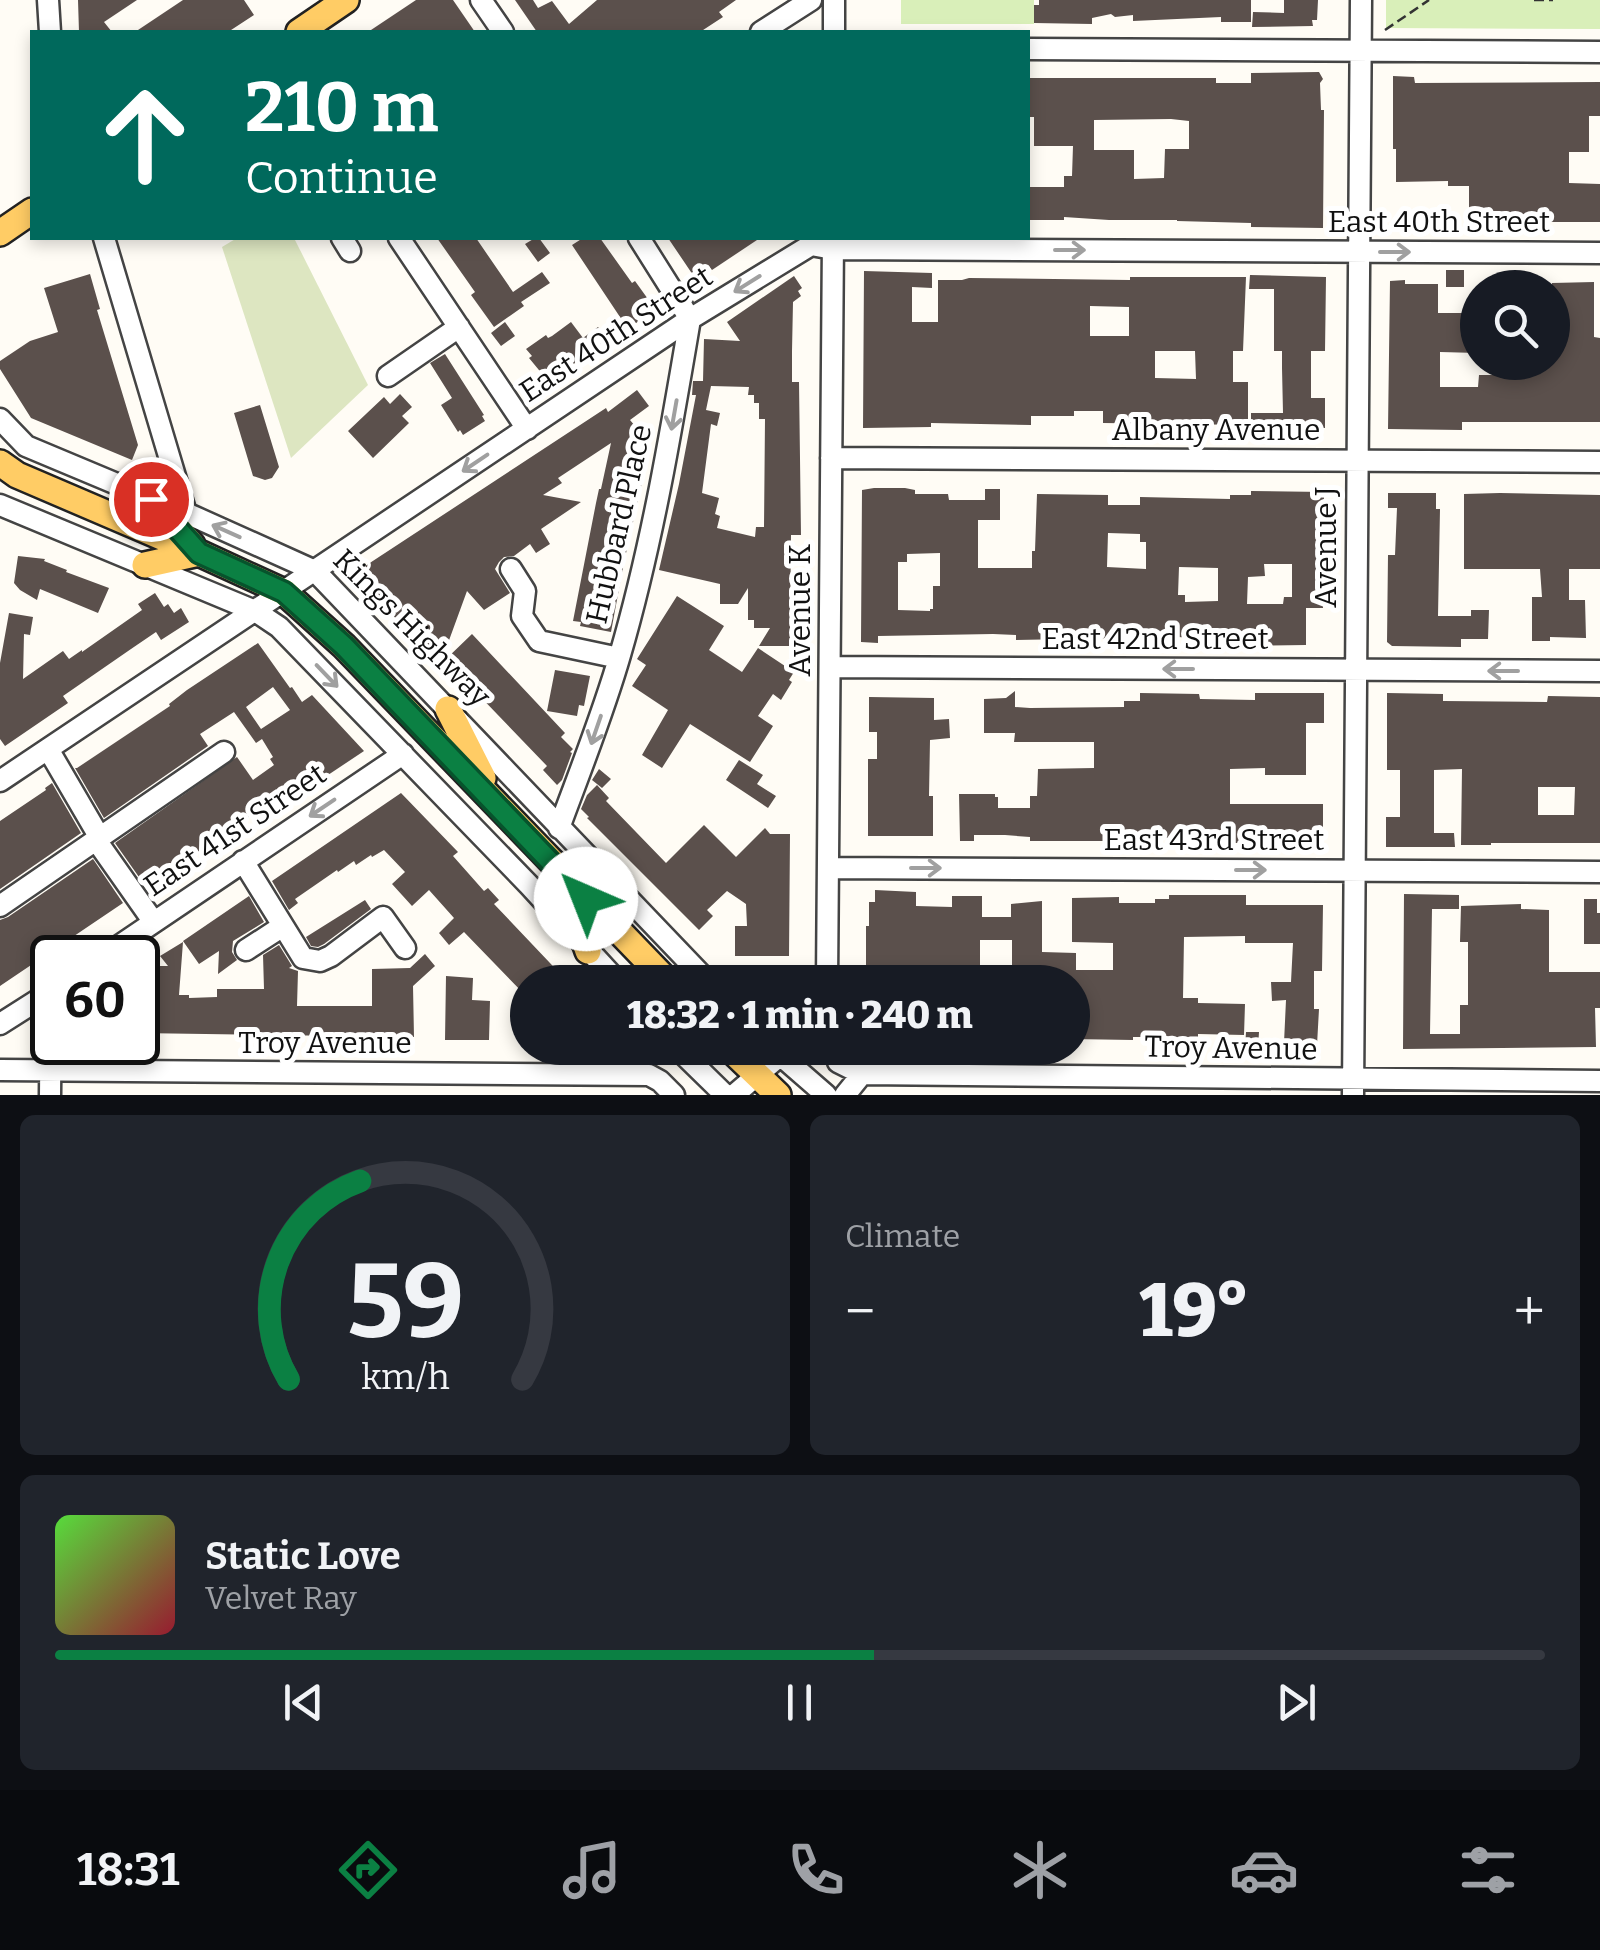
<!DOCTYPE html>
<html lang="en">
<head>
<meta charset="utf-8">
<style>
  :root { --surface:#171b24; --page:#20242c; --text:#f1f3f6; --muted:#9ea1a6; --line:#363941; --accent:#0b8043 }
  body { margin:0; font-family:Bitter,serif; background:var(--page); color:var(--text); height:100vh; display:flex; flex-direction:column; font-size:38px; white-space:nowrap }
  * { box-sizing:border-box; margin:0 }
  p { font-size:32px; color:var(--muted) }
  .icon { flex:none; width:55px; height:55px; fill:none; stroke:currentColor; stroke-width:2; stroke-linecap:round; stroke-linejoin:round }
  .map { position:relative; height:1095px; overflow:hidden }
  .sheet { display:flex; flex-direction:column; gap:20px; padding:20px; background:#0d0f14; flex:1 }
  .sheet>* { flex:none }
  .guide { position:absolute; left:30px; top:30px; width:1000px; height:210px; border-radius:0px; box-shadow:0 5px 15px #0003; background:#00695c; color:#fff; overflow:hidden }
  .fabs { position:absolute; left:1460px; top:270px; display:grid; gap:20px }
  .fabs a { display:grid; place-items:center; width:110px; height:110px; border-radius:50%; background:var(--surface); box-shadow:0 5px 15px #0003; font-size:50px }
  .speed { position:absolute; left:30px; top:935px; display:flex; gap:20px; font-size:50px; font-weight:700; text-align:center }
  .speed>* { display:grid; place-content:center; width:130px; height:130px; border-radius:50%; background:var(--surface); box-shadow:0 5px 15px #0003; line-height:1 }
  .speed .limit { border:5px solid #111; border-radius:15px; background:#fff; color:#111 }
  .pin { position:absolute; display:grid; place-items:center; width:85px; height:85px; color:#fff; margin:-42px; border:5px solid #fff; border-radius:50%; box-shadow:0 2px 10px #0007 }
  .me { position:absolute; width:110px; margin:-55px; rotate:316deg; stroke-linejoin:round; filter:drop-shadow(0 0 8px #0008) }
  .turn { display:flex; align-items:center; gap:35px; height:210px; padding:0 50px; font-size:45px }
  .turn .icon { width:130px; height:130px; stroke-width:2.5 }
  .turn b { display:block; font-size:70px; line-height:85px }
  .big { font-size:75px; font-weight:800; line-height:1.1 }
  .sheet .card { flex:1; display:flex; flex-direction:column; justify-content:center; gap:15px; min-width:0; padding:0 35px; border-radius:15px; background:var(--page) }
  .sheet .dial { align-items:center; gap:0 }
  .dial svg { height:260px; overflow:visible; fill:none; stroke:var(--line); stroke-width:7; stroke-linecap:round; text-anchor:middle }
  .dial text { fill:var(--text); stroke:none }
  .song { display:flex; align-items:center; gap:30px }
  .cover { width:120px; height:120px; border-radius:15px; background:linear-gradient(135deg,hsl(110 70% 55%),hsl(350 70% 35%)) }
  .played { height:10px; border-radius:5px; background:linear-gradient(90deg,var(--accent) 55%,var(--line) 55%) }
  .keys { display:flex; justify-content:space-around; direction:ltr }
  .heat { display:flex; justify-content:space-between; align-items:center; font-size:55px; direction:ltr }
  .sheet .tiles { flex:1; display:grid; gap:20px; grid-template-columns:1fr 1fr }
  .card:last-child { grid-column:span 2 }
  .trip { position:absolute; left:510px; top:965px; width:580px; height:100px; border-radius:50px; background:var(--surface); box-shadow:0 5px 15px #0003; font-weight:800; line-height:100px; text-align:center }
  .dock { display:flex; height:160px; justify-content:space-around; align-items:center; background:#090b0e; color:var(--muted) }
  .dock .icon { width:70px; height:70px }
  .dock .selected { color:var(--accent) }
  .dock b { font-size:45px; color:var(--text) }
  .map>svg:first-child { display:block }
  .green { fill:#d9efb9 }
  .cemetery { fill:#dde6c1 }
  .building { fill:#5b504c; fill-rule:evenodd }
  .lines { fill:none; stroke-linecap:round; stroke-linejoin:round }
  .minor-casing { stroke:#444; stroke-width:25 }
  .major-casing { stroke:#222; stroke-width:30 }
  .path { stroke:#333; stroke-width:2.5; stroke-dasharray:10 5; stroke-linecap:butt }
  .minor { stroke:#fff; stroke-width:20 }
  .major { stroke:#ffcc65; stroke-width:25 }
  .oneway { stroke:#a0a0a0 }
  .route-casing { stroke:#07532c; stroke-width:25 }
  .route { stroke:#0b8043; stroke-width:18 }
  .labels { text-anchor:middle; stroke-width:10; stroke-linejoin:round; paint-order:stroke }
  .street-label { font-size:30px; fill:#111; stroke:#fff }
</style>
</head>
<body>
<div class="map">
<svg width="1600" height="1095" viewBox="0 0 1600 1095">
  <rect width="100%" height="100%" fill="#fffcf5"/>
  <path class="green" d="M901,0H1034V24H901Z
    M1386,0H1600V29L1386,28Z"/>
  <path class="cemetery" d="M237,238H294L368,385L291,458L222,247Z"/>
  <path class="building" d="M78,0H137L104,22L112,32H79Z
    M183,0H244L254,15L228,32H135Z
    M416,0H453L475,32H368Z
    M515,0H533L538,8L552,1L569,24L597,0H736L719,12L723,17L700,32H537Z
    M1039,0H1251V22H1221V17L1133,21V15L1115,17L1111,14L1092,18V24L1034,23V5H1039Z
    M1284,0H1318L1317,20H1312L1313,26L1252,27L1253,12L1284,13Z
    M1319,72L1323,79L1320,83L1321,110H1324L1323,228L1251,227V223L1177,221V220H1109L1064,217V220H1028V187H1064V176H1072L1073,146H1034V117H1028V78H1216V83H1251V73ZM1171,119L1189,121V149H1165L1164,178L1134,179V150H1094V120Z
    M1393,76L1414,77L1415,83L1600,82V116H1589V152H1569V183L1600,184V222H1469V186H1448V181L1396,182V149H1393Z
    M437,238H476L513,292L542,272L550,283L521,302L524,306L494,327L471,295L475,292Z
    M535,238H539L550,253L538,262L525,244Z
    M583,238H600L632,283L635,281L658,313L646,322L643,318L628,329L572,245Z
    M668,238H760L712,270L708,265L693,275Z
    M1446,270H1464V287H1446Z
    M864,271L932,273V288L912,287V322H938V280H962L969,278L1130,280V277H1246L1243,351H1233V382H1248V425L1103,423V411H1074V416H1031V425L931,423V427L863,428ZM1090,306L1129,307V336H1090ZM1155,351H1195L1196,379L1155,378Z
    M90,274L100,309L97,310L138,445L132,460L31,418L0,369V361L30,341L58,332L44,288Z
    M1250,275L1326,277L1325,351H1311V398H1325V428L1251,429V413H1283L1282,368V351H1274V289H1249Z
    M794,276L802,288L798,291L801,296L793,302L792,351V382H799L801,535H791L790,632H799V646H759L770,628H754V620H748V588L738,604H720V584L659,570L679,484L696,395H692L693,381H703L704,339L740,341L727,322ZM711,386L749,387L748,395H754V403H759V419H765L764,527H756L755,537L717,528L720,516L715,514L719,498L702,493L711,424L717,426L720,413L706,410Z
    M1405,280V284H1438V313H1478V353L1440,352V387H1478L1479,375H1533V362H1552V283L1594,282V337L1600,338V422H1462V430L1388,429L1390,281Z
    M505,322L515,336L501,346L491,333Z
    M571,322L583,338L598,327L610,343L598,351L596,349L548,381L529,358L532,356L526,349L546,335L548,338L552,336Z
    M445,354L484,415L482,416L485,421L463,435L460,430L458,432L441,405L452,398L430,363Z
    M637,390L649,406L630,420L646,439L625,457L640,460L638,468L645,469L624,562L611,632L580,626L581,622L573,621L596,503L599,489H601L611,443L558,478L562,483L543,495L581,502L541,529L550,544L536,553L530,544L514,556L504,557L499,562L495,569L510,593L484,610L467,591L440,665L353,574L606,408L608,412Z
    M400,394L412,407L402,416L409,423L373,458L348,431L384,397L390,404Z
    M260,405L279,467L272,478L265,480L253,476L234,413Z
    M874,488H905L915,490V494H948L949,500H985V489H1000V520H978V568H1032V551H1035L1037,494L1108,495V505H1140V497L1230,499V495H1251V491L1324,492L1323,608H1306V645L1248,646L1249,639L1174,637L1016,640V635L993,634L878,636V643L861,642L862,490ZM1108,533L1140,534V542H1146V569L1107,567ZM940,553V586H933V609H930V611L898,610V562H907V554ZM1264,564H1292V597H1284L1283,604H1247L1248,577L1265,576ZM1179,567L1218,568V601L1185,602V595H1178Z
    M1388,493H1436V509H1440L1438,616H1471V610H1489L1488,639H1461V647L1392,646L1387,642L1388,555H1395L1397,508H1388Z
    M1500,493L1600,495V569H1569V600H1585L1586,638L1550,637V641H1532V597H1542L1540,569H1464V494Z
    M18,556L45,559L44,561L67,570L66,572L109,588L98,613L40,589L37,600L20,590L14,583Z
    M155,593L164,607L168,604L174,613L181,608L189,622L161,640L156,632L131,649L63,696L68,703L5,746L0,739V663L9,613L33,617L30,635L24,634L23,679L63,651L69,659L82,650V652L142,610L138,604Z
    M677,596L724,626L709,650L742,672L758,648L794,672L789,680L792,682L781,700L773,694L758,716L773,726L750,762L690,724L662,768L642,755L668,710L632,686L646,665L637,659Z
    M472,634L565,733L561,737L573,749L570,752L572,753L562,780L557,785L543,770L547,766L445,660Z
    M258,643L290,688L292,687L302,702L312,695L364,751L295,797L290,789L146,887L115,843L237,757L253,780L274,765L270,759L273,757L262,739L256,743L234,712L200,734L208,746L104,818L75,768H77L170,706L169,704L187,690ZM273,687L290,710L261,729L246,707Z
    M555,670L590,676L584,706L579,705L577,716L547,711Z
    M1015,691V707L1030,708L1124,707V701H1140V693L1199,694L1200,699L1255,700V693H1324V723H1306V775H1265V768L1230,769V804H1323V836H1243V843H1226V838H1161L1134,841H1030V837L1005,835H974V841H960L959,794H995V797H998V808H1030V796H1037L1038,769L1094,768V742H1014L1015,733H984V699L1006,698Z
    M1387,693L1443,694V701L1547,702L1548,696L1600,697V843H1491V845H1461L1462,769L1434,770V833H1454L1455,847H1386V817H1400V770H1387ZM1538,787H1575L1574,815H1538Z
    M869,697L934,698V720L949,719L950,738L930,740L929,796H933V836H868V759H877V732H869Z
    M739,760L763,775L757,784L776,796L768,808L726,780Z
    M599,769L611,779L602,788L592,780Z
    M52,783L81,833L0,889V821L46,790L45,788Z
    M597,785L609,798L606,801L666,863L704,825L736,857L765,828L770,834H790L789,956H735V926H747L746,904L727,891L707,910L713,916L699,930L587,818L589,817L581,809L587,795Z
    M401,793L458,852L453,856L484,891L488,888L499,900L494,904L568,982H528V998L464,932L449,945L439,933L454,918L429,890L412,906L392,884L405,872L384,850L372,857L371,855L356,865L354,861L338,872L337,870L295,899L298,903L289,910L272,881Z
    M93,859L123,903L0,986V920L8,917Z
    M875,890L916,892V906L952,907V896H982V917H1011V904L1042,901V952L1076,953V970H1113V943L1072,942V898L1119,897V903H1155V899H1169V895H1246V905H1323L1322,971H1314V1009H1319L1317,1045L1284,1043L1286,1000L1272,1001L1271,982H1291L1293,943H1245V936L1184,937L1183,998H1198V1003L1245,1004L1244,1035L1198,1034V1041H1177L1168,1037H1133V1040L1072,1039V982L1012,979V940H980V981L903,982L904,977H866V926H869V902H875Z
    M1404,894L1459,895V909H1432L1430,1034H1460V1005H1468V942H1460L1461,906L1521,904V909L1549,910V972H1600V1008H1595L1596,1047L1403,1049Z
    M249,896L264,922L233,941L232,952L237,960L218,974L219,951L199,964L183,941Z
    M1584,899H1597V913H1600V944H1584Z
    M365,900L371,909L324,944L318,947L311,946L306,937Z
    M183,942L179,995H189V998L217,997V989H264L263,955L279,945L292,966L289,968L298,971L297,1006H372V969L410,968L425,954L435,966L413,986L414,1037L138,1033V966H168L160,956Z
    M446,976L473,978L472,1000L490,1001L489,1040H445Z
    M1246,1032H1259L1258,1048H1245Z"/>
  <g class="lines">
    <defs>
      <path id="minor" d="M48,0L50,32
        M481,0L503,32
        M761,32L811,0
        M834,32V0
        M1028,49L1600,52
        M104,238L186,513
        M342,238L350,251
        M399,238L527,429
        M388,376L459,327
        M0,419L26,446L186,513L315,571L708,982
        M831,458L1600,462
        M0,505L255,611L279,627L529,885L618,982
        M511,569L525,591L522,616L539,641L619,658
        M830,667L1600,671
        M48,749L100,838
        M0,781L690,319L811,245L833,249L1600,253
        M559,828C580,771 603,714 620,655C652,545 671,432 690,319L639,238
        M96,840L224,752
        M243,861L303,958L320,961L331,956L383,917L405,948
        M829,868L1600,872
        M0,906L96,840L153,921
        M246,950L283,926
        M101,958L403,754
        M827,982L833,239
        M0,1024L52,991
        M677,1048L725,1095
        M772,1048L826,1095
        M835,1048L838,1062L862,1074L1600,1081
        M0,1070L649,1075L660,1081L674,1095
        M50,1095L51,992
        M734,1095L789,1048
        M845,1095L862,1074
        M1353,1095L1361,0"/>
      <path id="major" d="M299,32L346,0
        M0,233L32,211
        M0,463L17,475L199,553L284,592L344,646L668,982
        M151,499L192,545
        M145,565L199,553
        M448,709L483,778
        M564,883L588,951
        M729,1048L778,1095"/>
    </defs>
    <use href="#minor" class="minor-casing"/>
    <use href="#major" class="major-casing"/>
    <path class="path" d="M1534,0H1553
      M1385,30L1429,0"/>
    <use href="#minor" class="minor"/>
    <use href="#major" class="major"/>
  </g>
  <defs><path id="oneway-shaft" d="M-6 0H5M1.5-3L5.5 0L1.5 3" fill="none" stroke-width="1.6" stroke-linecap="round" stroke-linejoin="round" transform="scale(2.5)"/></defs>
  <g class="oneway">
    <use href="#oneway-shaft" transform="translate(1070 250)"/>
    <use href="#oneway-shaft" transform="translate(1395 252)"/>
    <use href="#oneway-shaft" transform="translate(747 284) rotate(148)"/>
    <use href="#oneway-shaft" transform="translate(674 415) rotate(100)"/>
    <use href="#oneway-shaft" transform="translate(475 463) rotate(146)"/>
    <use href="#oneway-shaft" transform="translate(226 531) rotate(-156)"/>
    <use href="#oneway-shaft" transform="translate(1178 669) rotate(-180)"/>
    <use href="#oneway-shaft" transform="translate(1503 671) rotate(-180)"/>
    <use href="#oneway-shaft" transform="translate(327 676) rotate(46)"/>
    <use href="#oneway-shaft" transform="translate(596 730) rotate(109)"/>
    <use href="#oneway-shaft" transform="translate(322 808) rotate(146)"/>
    <use href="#oneway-shaft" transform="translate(926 868)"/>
    <use href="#oneway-shaft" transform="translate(1251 870)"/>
  </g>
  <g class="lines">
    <defs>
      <path id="route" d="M151,499L199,553L284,592L344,646L586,899"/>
    </defs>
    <use href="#route" class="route-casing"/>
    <use href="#route" class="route"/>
  </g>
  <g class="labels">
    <g class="street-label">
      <text x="1439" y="232">East 40th Street</text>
      <text transform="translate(616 334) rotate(-33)" y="10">East 40th Street</text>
      <text x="1216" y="440">Albany Avenue</text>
      <text transform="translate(619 524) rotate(-77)" y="10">Hubbard Place</text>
      <text transform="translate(1326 547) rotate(-90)" y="10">Avenue J</text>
      <text transform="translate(800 610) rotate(-90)" y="10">Avenue K</text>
      <text transform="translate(412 628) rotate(45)" y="10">Kings Highway</text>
      <text x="1155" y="649">East 42nd Street</text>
      <text transform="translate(235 830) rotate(-34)" y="10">East 41st Street</text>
      <text x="1214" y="850">East 43rd Street</text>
      <text x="325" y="1053">Troy Avenue</text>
      <text transform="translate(1231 1048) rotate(1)" y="10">Troy Avenue</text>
    </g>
  </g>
</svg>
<div class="fabs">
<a><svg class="icon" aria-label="search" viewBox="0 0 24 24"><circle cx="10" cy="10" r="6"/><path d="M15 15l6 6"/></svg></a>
</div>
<div class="speed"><div class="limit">60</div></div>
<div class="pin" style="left:151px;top:499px;background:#d93025"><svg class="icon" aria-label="arrive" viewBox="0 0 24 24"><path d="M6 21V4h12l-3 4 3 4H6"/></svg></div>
<svg class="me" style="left:586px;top:899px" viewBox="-20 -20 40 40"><circle r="19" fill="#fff"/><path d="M0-13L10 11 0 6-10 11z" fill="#0b8043"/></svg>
<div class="trip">18:32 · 1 min · 240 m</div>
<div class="guide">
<div class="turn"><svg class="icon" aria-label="ahead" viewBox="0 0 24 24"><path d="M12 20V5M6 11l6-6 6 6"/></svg><div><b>210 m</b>Continue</div></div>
</div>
</div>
<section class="sheet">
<div class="tiles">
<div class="card dial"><svg viewBox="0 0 100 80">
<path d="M14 69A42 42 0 1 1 86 69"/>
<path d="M14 69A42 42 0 0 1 36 8" stroke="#0b8043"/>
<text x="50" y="56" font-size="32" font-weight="700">59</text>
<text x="50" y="72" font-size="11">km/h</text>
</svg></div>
<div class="card"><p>Climate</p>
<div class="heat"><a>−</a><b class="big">19°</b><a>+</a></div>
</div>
<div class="card">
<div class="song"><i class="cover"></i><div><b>Static Love</b><p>Velvet Ray</p></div></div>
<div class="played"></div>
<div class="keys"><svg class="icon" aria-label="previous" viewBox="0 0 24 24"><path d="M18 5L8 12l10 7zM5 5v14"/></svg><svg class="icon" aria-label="pause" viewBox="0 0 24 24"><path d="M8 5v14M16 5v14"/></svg><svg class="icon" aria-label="next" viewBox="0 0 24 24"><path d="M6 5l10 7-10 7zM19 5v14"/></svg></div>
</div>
</div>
</section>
<nav class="dock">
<b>18:31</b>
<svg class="icon selected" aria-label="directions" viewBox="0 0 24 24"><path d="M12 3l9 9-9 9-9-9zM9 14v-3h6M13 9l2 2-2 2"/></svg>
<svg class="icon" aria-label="music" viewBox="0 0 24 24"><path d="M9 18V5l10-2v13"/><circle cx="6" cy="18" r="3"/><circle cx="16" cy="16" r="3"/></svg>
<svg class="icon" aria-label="phone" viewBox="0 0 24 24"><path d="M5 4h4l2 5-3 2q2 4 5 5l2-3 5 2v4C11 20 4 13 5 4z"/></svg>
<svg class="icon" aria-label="climate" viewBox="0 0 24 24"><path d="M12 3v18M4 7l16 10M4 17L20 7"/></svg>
<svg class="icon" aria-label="car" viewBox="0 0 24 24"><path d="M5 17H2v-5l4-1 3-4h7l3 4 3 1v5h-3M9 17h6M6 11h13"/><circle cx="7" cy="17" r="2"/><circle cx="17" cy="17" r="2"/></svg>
<svg class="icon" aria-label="filters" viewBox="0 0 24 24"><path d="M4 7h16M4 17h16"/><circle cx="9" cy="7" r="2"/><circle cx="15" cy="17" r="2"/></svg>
</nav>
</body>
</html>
